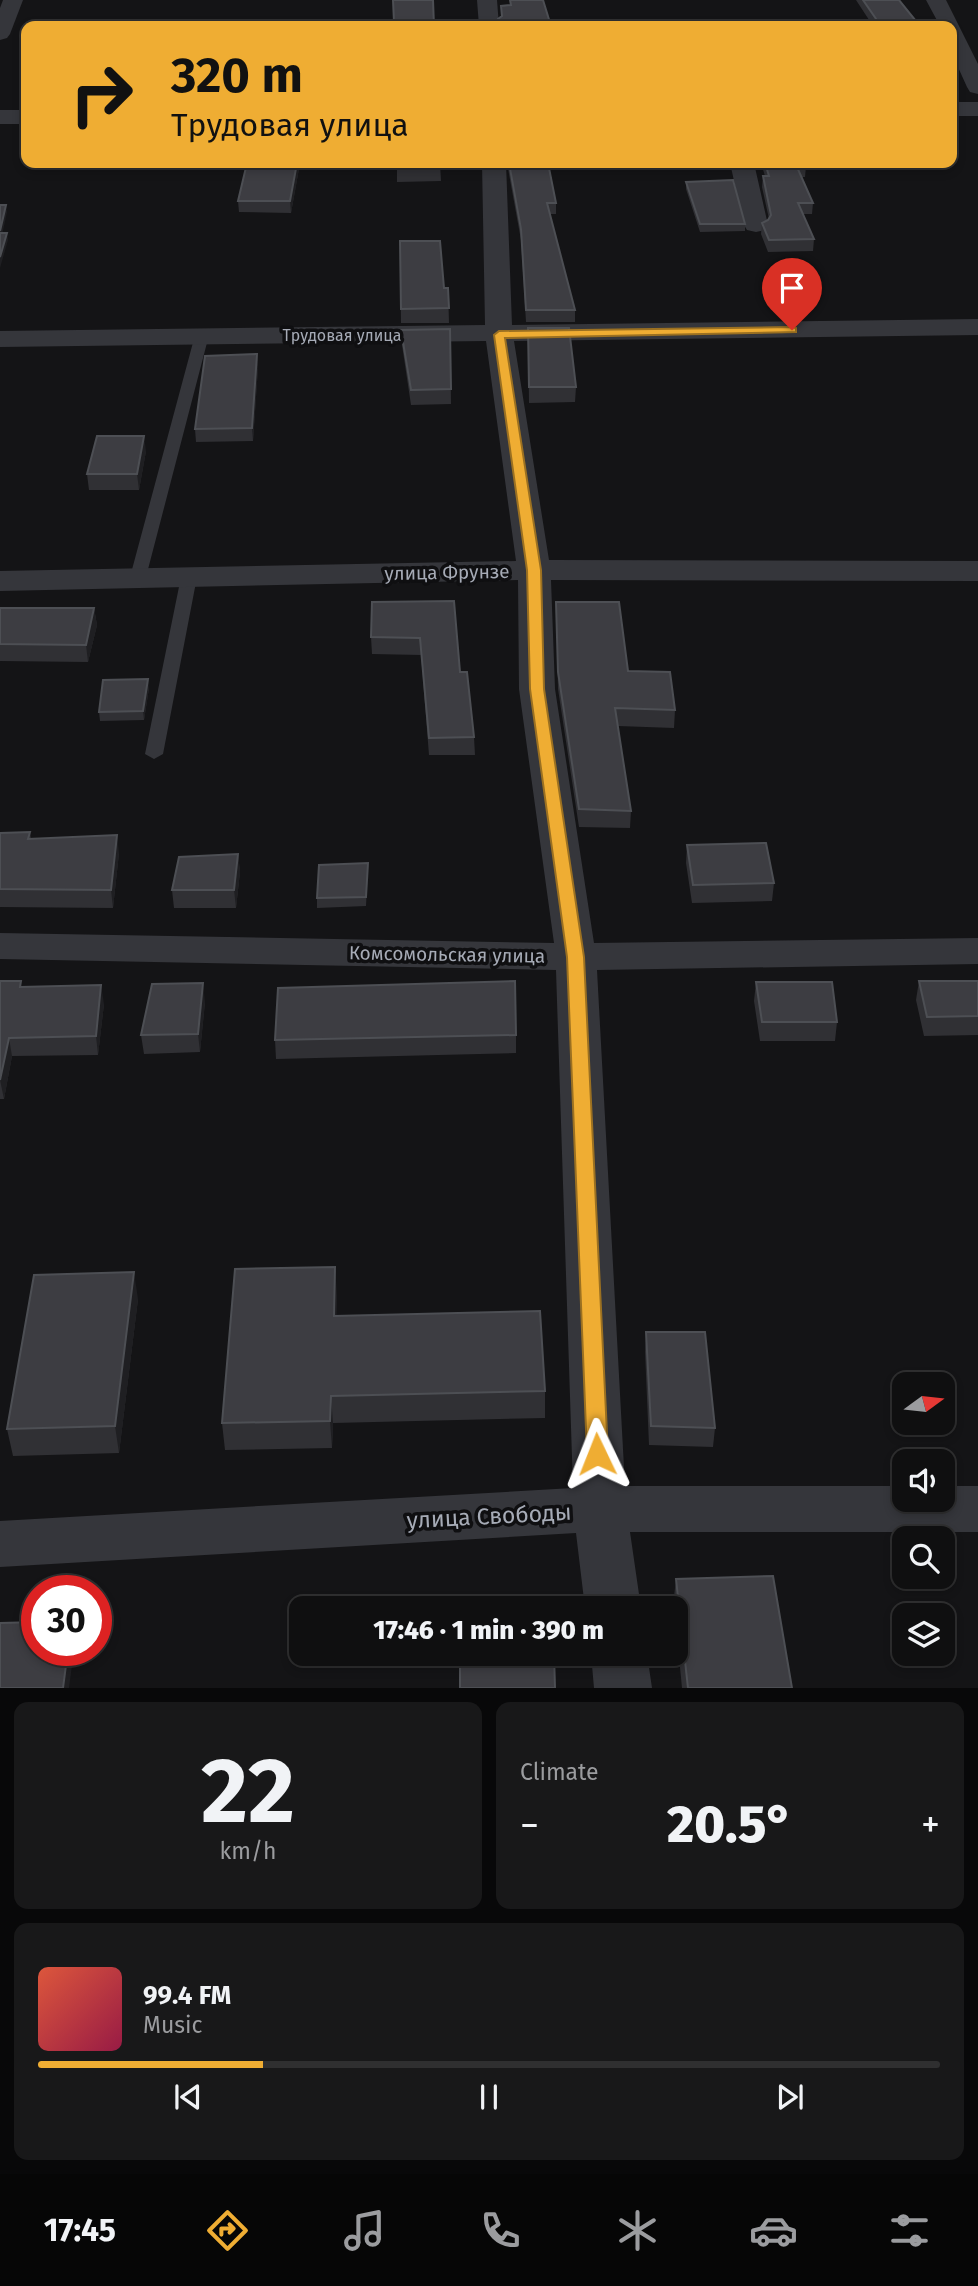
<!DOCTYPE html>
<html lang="en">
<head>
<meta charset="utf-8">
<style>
  :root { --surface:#0f0f10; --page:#181819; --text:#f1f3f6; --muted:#9b9c9f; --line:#2f2f30; --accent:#efad33 }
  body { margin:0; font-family:"Fira Sans",sans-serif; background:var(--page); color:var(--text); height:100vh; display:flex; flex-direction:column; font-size:26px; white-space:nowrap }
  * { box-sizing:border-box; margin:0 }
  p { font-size:23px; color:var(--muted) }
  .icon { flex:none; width:38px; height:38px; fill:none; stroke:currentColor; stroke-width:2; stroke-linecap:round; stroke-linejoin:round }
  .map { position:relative; height:1688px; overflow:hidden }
  .details { display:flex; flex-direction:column; gap:14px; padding:14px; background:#080809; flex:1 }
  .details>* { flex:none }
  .top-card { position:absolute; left:21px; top:21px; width:936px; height:147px; border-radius:14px; box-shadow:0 4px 10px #0003,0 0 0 2px var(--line); background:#efad33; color:#111; overflow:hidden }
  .needle { width:46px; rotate:75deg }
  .fabs { position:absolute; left:892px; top:1372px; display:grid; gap:14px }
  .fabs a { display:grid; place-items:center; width:63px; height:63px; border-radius:14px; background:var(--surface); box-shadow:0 4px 10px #0003,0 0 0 2px var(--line); font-size:35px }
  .speed { position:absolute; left:21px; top:1575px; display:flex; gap:14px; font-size:35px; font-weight:700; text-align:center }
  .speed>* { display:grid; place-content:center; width:91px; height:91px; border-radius:50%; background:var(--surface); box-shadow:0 4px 10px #0003,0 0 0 2px var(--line); line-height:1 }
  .speed .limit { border:10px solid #d22; background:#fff; color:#111 }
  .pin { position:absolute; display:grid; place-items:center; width:60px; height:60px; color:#fff; margin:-72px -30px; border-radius:50% 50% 50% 0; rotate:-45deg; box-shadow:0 0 7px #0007 }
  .pin .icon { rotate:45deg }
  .me { position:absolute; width:77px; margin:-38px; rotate:358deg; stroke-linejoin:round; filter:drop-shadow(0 0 5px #0008) }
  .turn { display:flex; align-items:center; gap:24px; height:147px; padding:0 35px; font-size:32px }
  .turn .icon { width:91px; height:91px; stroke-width:2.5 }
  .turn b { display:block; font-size:49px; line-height:60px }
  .big { font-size:52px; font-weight:800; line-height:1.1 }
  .details .card { flex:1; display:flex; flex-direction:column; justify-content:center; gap:10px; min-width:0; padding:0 24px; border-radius:14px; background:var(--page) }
  .details .dial { align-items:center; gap:0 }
  .dial b { font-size:91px; line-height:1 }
  .song { display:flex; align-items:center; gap:21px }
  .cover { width:84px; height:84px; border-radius:10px; background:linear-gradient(135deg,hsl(10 70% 55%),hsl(340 70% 35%)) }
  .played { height:7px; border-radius:4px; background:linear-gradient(90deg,var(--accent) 25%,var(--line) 25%) }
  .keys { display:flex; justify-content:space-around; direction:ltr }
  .heat { display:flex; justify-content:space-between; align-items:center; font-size:38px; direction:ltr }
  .details .tiles { flex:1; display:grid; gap:14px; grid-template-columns:1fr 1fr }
  .card:last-child { grid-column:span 2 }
  .trip { position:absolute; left:289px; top:1596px; width:399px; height:70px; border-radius:14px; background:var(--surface); box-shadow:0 4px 10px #0003,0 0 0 2px var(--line); font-weight:800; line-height:70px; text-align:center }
  .tab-bar { display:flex; height:112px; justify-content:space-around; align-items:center; background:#060606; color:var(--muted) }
  .tab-bar .icon { width:49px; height:49px }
  .tab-bar .on { color:var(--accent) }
  .tab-bar b { font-size:32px; color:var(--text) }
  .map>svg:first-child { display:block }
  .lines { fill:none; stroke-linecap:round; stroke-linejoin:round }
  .service { fill:#35363b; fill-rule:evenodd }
  .minor { fill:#35363b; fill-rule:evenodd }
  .tertiary { fill:#35363b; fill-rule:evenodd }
  .wall { fill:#303034 }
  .shaded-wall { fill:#1f1f22 }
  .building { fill:#3d3d42; stroke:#4d4f54; stroke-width:2 }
  .route { fill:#efad33; stroke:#9b7021; stroke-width:2 }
  .labels { text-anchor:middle; stroke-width:7; stroke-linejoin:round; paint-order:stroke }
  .far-street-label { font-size:16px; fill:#a6abb6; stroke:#0f0f11 }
  .street-label { font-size:19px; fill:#a6abb6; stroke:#0f0f11 }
  .near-street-label { font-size:23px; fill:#a6abb6; stroke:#0f0f11 }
</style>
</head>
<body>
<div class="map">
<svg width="978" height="1688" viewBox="0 0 978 1688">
  <rect width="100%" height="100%" fill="#141416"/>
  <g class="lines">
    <path class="service" d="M202,331L209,335L146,577L144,580H132L130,577L195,335Z
      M189,572L197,577L163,754L154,759L145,754L181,577Z"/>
    <path class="minor" d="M477,0H497L499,26H479Z
      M926,0H946L978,64V94L970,92L967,87L952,54V26H940Z
      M952,102H978V116H952Z
      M0,110H26V124H0Z
      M482,163H506L512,325L978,319V335L514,341L549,560L978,561V581L551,580L555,689L594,943L978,938V964L597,970L625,1486H905V1500H943V1486H978V1532H630L641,1608H585L576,1533L0,1567V1521L573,1488L556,970L0,959V933L554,943L519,689L518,580L0,591V571L516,561L486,341L0,347V331L485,325Z
      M730,163H754L768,225L765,230L756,232L747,230L744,225Z
      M591,1654H647L652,1688H594Z"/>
    <path class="tertiary" d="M3,0H23L10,34L7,38L0,40V8Z"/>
  </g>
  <path class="wall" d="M393,0L434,26H394Z
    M856,0H899L920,26H873Z
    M300,163L291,213L239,212L238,201Z
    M397,163H440L441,181L397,182Z
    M507,163H548L556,203V214H550L575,310V322H526L521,240Z
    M761,163H805L806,166L805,177H802L813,203L812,214H803L814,239L813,251L768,252L761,234L762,223L769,219L762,187L763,176H765Z
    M686,182L745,224V231L700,232L686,189Z
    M400,241L444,288H448L449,323H401Z
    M528,328L576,387L575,402L529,403Z
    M450,329L451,404L411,405L402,345L401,330Z
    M257,354L258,367L253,441L196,442L195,429Z
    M146,451L139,490H89L87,474Z
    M454,601L460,672L474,737L475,755H429L421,655L372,654L371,637Z
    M556,602L628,671L675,710L674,728L618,726L631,811L630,828L579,827L558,689Z
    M0,608H94L97,625L88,662L0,661Z
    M149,688L144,720L100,721L99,712Z
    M30,832L31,839L119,853L113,908L0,907V833Z
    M687,845L774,883L772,901L692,903L686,863Z
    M238,854L240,872L236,908H174L172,890Z
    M368,863L366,906L317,908V898Z
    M0,981L22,987L104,1004L98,1055L12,1056L4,1099H0Z
    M919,981H978V1035L924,1036L916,1000Z
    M756,982L837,1022L835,1041H760L754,1001Z
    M205,1002L200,1052L144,1054L141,1035Z
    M516,1035V1053L276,1059L275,1040Z
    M337,1294L336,1316L545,1391V1418L333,1423L332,1448L225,1450L222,1423Z
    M138,1299L119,1453L13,1456L7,1429Z
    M646,1332L715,1428L713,1447L649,1445L645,1351Z
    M676,1579L792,1688H682L676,1626V1608H674L673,1606Z"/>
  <path class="shaded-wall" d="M297,163H300L291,213L290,201Z
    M6,205L7,212L1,240L0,231Z
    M7,233L8,240L0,268V257Z
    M257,354L258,367L253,441L252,428Z
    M144,436L146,451L139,490L137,474Z
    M94,608L97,625L88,662L86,645Z
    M148,679L149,688L144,720L143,711Z
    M117,835L119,853L113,908L111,890Z
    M238,854L240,872L236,908L234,890Z
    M368,863V872L366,906V897Z
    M203,983L205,1002L200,1052L198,1034Z
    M101,985L104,1004L98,1055L96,1036Z
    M9,1038L12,1056L4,1099L0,1080Z
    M335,1267L337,1294L336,1343L334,1316Z
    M134,1272L138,1299L119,1453L115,1426Z
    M331,1396L333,1423L332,1448L330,1421Z
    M68,1650H74L69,1688H63Z"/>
  <path class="building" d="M393,0H433L434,26H402V22H394Z
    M510,0H543L551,26H500L498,19L502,16L501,6L511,5Z
    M863,0H899L920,26H881Z
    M247,163H297L290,201H238Z
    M397,163H440L441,168L397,169Z
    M509,163H548L556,203H547L575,310H526L521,229Z
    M765,163H805L806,166L797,167L813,203H798L814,239L769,240L762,223L768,220L771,215L763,176H769Z
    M733,180L745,224H700L686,182Z
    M0,205H6L0,231Z
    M0,233H7L0,257Z
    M400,241H440L444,288H448L449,308L401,309Z
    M528,328H569L576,387H529Z
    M450,329L451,389L411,390L401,330Z
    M257,354L252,428L195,429L205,356Z
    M97,436H144L137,474H87Z
    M454,601L460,672H467L474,737L429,738L420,638L371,637L372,602Z
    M556,602H619L628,671L670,672L675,710L615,708L631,811L579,809L558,672Z
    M0,608H94L86,645L0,644Z
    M148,679L143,711L99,712L103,680Z
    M30,832L28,839L117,835L111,890L0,889V833Z
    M766,843L774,883L693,885L687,845Z
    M238,854L234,890H172L179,857Z
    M368,863L366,897L317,898L319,865Z
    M0,981H21L20,987L101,985L96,1036L9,1038L0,1080Z
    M515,981L516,1035L275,1040L278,988Z
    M919,981H978V1016L927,1017Z
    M756,982H832L837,1022H762Z
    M203,983L198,1034L141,1035L152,984Z
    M335,1267L334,1316L540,1311L545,1391L331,1396L330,1421L222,1423L235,1269Z
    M134,1272L115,1426L7,1429L34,1275Z
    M646,1332H705L715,1428L651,1426Z
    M773,1576L792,1688H688L676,1579Z
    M460,1604H553V1608H460Z
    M37,1622V1650H68L63,1688H0V1623Z
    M460,1654H554L555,1688H460Z"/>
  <path class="route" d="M792,327L796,328V332L505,338L541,570L544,689L584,957L608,1454L605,1460L597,1463L590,1460L587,1454L567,957L530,689L527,570L494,335L499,331Z"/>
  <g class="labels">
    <g class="far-street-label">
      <text x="342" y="341">Трудовая улица</text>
    </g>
    <g class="street-label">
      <text transform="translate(447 572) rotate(-1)" y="7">улица Фрунзе</text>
      <text transform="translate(447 954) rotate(1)" y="7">Комсомольская улица</text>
    </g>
    <g class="near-street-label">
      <text transform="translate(489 1516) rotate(-3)" y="8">улица Свободы</text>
    </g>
  </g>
</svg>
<div class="fabs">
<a><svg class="needle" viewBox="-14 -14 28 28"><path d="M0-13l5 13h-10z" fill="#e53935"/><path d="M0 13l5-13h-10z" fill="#9b9c9f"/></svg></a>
<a><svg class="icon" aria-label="sound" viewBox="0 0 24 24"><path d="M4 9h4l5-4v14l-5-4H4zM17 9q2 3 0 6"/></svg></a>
<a><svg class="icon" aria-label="search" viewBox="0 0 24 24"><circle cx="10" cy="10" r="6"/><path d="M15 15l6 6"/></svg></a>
<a><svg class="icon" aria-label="layers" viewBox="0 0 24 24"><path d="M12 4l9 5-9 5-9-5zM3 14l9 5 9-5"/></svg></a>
</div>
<div class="speed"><div class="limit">30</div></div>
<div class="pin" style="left:792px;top:330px;background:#d93025"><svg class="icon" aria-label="arrive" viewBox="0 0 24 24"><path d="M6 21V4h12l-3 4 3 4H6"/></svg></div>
<svg class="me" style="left:597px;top:1454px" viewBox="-20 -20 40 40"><path d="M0-17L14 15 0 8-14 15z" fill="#efad33" stroke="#fff" stroke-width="4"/></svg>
<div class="trip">17:46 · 1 min · 390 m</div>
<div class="top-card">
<div class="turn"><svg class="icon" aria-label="right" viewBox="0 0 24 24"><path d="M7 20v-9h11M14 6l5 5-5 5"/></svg><div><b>320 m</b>Трудовая улица</div></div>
</div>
</div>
<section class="details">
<div class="tiles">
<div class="card dial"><b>22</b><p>km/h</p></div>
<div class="card"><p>Climate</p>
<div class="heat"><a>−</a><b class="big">20.5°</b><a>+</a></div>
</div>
<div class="card">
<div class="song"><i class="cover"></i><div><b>99.4 FM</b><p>Music</p></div></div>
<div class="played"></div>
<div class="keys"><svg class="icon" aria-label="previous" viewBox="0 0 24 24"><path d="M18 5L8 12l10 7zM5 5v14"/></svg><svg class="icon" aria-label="pause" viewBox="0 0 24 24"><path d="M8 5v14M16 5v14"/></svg><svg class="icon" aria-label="next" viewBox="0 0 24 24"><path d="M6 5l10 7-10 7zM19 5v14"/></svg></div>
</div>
</div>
</section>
<nav class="tab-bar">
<b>17:45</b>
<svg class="icon on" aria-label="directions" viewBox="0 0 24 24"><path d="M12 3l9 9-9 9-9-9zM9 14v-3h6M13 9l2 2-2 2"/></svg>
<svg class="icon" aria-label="music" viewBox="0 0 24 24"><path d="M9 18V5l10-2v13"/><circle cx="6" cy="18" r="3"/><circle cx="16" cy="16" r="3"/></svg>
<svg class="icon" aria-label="phone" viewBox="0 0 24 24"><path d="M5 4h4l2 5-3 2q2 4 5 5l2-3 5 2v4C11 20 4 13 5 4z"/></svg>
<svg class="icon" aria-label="climate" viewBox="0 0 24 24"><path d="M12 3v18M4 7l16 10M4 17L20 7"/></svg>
<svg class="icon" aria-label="car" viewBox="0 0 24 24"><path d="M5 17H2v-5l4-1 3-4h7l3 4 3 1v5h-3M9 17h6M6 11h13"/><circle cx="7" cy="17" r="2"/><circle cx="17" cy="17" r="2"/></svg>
<svg class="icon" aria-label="filters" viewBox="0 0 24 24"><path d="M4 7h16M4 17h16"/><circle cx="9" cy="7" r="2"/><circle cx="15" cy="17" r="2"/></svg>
</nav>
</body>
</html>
